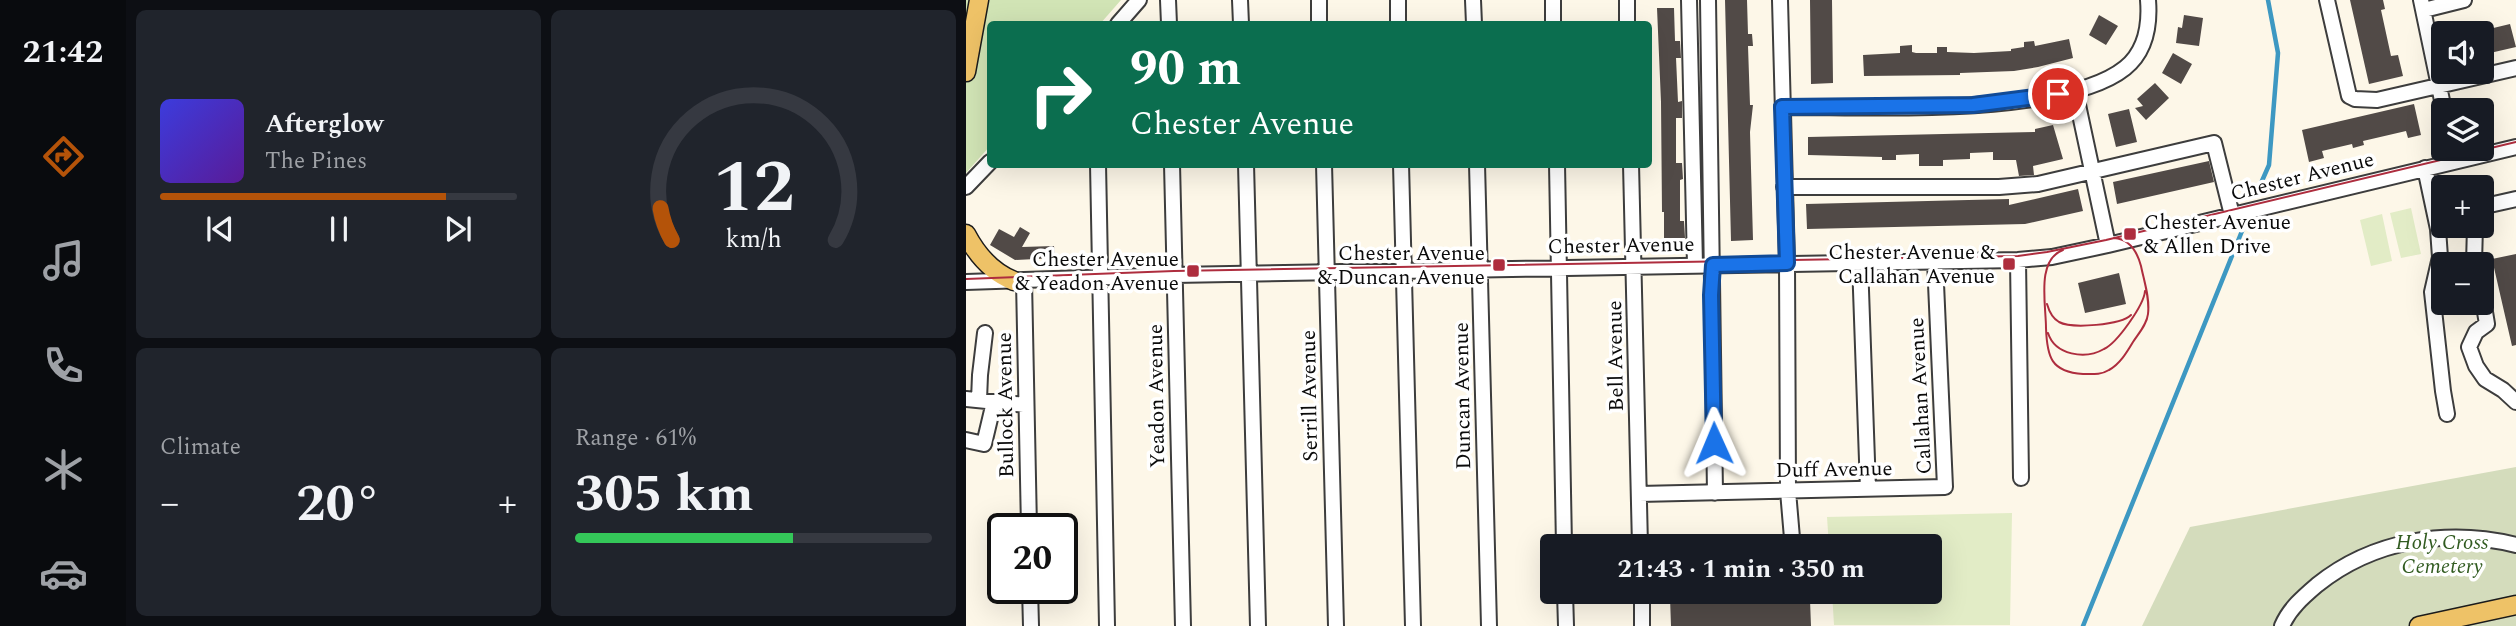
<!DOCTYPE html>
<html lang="en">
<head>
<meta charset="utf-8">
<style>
  :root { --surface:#171b24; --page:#20242c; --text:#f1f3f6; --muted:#9ea1a6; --line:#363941; --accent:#b45309 }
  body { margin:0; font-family:Spectral,serif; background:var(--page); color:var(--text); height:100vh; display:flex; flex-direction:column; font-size:26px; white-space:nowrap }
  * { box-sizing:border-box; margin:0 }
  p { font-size:23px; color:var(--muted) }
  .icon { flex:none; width:38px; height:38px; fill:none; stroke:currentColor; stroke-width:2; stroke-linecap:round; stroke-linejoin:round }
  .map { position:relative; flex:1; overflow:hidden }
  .drawer { display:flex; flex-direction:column; gap:10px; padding:10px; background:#0d0f14; width:840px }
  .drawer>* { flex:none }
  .banner { position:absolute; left:21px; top:21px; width:665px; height:147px; border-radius:7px; box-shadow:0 7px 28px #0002; background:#0b6e4f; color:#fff; overflow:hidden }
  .fabs { position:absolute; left:1465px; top:21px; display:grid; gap:14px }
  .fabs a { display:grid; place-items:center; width:63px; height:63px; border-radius:7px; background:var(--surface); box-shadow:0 7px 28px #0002; font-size:35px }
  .speed { position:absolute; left:21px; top:513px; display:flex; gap:14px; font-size:35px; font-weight:700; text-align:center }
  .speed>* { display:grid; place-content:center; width:91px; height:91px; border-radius:50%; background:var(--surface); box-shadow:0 7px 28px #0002; line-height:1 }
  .speed .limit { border:4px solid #111; border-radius:10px; background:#fff; color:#111 }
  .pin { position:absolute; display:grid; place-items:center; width:60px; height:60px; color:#fff; margin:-30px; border:4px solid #fff; border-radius:50%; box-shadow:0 2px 7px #0007 }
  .me { position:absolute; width:77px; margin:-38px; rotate:359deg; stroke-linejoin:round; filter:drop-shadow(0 0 5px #0008) }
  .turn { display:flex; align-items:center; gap:24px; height:147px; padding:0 28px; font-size:32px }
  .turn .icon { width:91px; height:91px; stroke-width:2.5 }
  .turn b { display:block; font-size:49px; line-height:60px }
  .big { font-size:52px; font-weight:700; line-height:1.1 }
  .drawer .card { flex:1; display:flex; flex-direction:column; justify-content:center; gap:10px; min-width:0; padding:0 24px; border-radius:10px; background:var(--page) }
  .drawer .dial { align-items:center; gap:0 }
  .dial svg { height:182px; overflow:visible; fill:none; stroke:var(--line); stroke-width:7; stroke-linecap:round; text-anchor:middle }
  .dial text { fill:var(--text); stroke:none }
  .song { display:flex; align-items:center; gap:21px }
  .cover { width:84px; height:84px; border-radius:10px; background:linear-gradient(135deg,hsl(240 70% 55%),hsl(270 70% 35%)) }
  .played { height:7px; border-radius:4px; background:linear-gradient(90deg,var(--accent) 80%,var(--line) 80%) }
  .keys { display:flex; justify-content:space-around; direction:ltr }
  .heat { display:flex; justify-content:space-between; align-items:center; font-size:38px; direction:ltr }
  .charge { height:10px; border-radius:5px; background:linear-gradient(90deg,#34c759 61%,var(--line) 0) }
  .drawer .tiles { flex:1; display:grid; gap:10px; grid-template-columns:repeat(2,1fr) }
  .trip { position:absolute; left:574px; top:534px; width:402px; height:70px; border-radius:7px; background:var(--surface); box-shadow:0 7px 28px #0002; font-weight:700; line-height:70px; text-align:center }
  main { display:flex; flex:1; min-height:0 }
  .dock { display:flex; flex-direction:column; width:126px; justify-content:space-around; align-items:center; background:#090b0e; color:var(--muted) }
  .dock .icon { width:49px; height:49px }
  .dock .selected { color:var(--accent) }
  .dock b { font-size:32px; color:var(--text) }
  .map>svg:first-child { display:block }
  .green { fill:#d1e4b5 }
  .cemetery { fill:#d4dcbc }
  .pitch { fill:#e2ecc6 }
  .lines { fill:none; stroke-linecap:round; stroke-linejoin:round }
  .stream { stroke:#3d98c2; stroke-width:4.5 }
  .building { fill:#514a47 }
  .minor-casing { stroke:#3d3d3d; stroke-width:18 }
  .major-casing { stroke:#1b1b1b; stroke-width:21 }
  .minor { stroke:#fff; stroke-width:14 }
  .major { stroke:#eec267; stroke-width:18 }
  .tram { stroke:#ae2d3e; stroke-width:2 }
  .route-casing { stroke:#114b97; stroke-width:18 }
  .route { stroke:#1a73e8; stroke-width:12 }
  .poi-dot { fill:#ae2d3e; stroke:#fff; stroke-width:2.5 }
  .labels { text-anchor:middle; stroke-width:7; stroke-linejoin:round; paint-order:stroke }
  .street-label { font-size:21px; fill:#0a0a0a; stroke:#fff }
  .poi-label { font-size:21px; fill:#0a0a0a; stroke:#fff; text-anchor:end }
  .park-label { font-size:21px; font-style:italic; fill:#315b20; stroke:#fff }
</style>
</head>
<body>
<main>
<nav class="dock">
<b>21:42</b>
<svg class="icon selected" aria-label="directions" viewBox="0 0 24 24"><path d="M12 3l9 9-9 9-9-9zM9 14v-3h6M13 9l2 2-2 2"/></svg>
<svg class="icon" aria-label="music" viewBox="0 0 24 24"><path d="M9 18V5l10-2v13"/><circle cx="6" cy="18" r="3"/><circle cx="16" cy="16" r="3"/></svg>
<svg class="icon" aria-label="phone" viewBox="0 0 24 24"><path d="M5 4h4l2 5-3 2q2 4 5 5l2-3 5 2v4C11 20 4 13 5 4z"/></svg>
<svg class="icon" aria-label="climate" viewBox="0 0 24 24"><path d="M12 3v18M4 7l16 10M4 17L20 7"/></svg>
<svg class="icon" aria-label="car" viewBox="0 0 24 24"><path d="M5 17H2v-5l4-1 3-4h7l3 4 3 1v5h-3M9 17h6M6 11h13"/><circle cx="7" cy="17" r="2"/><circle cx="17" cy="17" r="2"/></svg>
</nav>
<section class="drawer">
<div class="tiles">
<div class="card">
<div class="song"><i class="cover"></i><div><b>Afterglow</b><p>The Pines</p></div></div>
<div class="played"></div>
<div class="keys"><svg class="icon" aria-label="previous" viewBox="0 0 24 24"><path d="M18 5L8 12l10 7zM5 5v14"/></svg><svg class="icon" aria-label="pause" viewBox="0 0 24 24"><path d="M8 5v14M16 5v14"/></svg><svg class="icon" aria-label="next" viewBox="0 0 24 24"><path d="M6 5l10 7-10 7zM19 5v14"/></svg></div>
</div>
<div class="card dial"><svg viewBox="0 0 100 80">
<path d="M14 69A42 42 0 1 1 86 69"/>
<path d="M14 69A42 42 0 0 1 9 55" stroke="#b45309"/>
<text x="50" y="56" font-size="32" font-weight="700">12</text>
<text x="50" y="72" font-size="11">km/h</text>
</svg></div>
<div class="card"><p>Climate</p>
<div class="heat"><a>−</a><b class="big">20°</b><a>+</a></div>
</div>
<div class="card"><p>Range · 61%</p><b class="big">305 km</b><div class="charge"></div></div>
</div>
</section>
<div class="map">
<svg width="1550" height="626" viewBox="0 0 1550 626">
  <rect width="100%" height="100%" fill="#fdf7e8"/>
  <path class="green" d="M0,0H155L134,24H24V146L0,173Z"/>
  <path class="cemetery" d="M1550,467V626H1176L1224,527Z"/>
  <path class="pitch" d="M1445,208L1455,254L1435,258L1424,213Z
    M1416,214L1426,261L1405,266L1394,220Z
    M1046,513L1044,625H868L866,592H964V546H863L861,517Z"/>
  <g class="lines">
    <path class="stream" d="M1292,190L1303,165L1312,53L1302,0
      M1117,626L1276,231"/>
  </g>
  <path class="building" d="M759,0H781L782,34H786L787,46H782L784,105H787L784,132L787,240L765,241Z
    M844,0H866L867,83L845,84Z
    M1384,0H1417L1419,9L1415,10L1425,56L1432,55L1437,76L1403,84Z
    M691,8H708L709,41H714L715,58H710L712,102L716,101V118H710V163H716L717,179L714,180V221H718L719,238H698V212H696L695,102Z
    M1133,15L1152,26L1140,45L1123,35Z
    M1218,15L1237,18L1233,46L1210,43L1212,27L1216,28Z
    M1544,24L1550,47L1524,53L1519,30Z
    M1103,39L1107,58L1072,67L1048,71L994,73V75L898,76L897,55L934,53V46L946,45V52L950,53H971V47H981V52L1008,53L1045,51V49L1058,47V42L1068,41L1069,46Z
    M1207,53L1226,64L1215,84L1196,73Z
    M1189,83L1203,98L1180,120L1169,108L1177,106L1171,99Z
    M1448,104L1455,135L1442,138L1440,131L1397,141L1398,145L1387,148L1386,144L1356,151L1358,158L1343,162L1336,130Z
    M1163,109L1171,142L1150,147L1142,114Z
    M1087,125L1097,159L1067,166L1068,175L1053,176L1050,160H1027V152L1004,153V159L977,160V166H953V154L930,155V160H916V157L842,155V137L1069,132V129Z
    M1243,161L1248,182L1151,204L1147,182Z
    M1112,189L1117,211L1059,224L841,229L840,204L1043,199V205Z
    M54,227L64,233L56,247L88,246L89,258L49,260L24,245L33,229L48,237Z
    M1550,254V345L1546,346L1526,259Z
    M1153,273L1160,304L1119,313L1112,283Z
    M721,592H791V601L844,600L845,626H705L704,597H721Z"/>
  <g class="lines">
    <defs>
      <path id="minor" d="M202,0L203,24
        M274,0L275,24
        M353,0V24
        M432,0V24
        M507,0L508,24
        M587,0V24
        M661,0V24
        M723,0L729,265
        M742,0L749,493
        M814,0L821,263L822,491L826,538
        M1361,0L1383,96L1389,99L1411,100L1550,68
        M1455,0L1478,110
        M1458,10L1498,0
        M152,24L173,0
        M1109,91L1142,245
        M816,107C897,106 1097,118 1159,68C1180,51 1184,25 1182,0
        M132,164L141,626
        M206,164L217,626
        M280,164L292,626
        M358,164L370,626
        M435,164L447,626
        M511,164L523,626
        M591,164L598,546
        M665,164L674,546
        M1459,168L1472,229L1474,257L1466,292L1477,391L1481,414
        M0,187L24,162
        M818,187H1033L1072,184L1248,143L1266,215
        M1516,211L1519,206L1550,199
        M1052,260L1055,478
        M894,262L902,489
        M1508,264L1509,226
        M58,281L63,528
        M0,282L208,275L1052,260L1086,257L1142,245L1550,147
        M1516,294L1521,324L1510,332L1503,347L1510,366L1519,379L1537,390L1550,402
        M0,399L60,405
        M13,400L14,375L19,333
        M0,440L18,444L28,402
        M673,494L979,487L969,261
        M64,588L65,626
        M599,592L600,626
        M676,592V626
        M1316,626C1323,609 1337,597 1351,585C1407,540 1481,528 1550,545"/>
      <path id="major" d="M0,72L13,0
        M0,234C11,255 25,272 48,281
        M1453,626L1550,605"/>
    </defs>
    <use href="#minor" class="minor-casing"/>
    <use href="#major" class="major-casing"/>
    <use href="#minor" class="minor"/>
    <use href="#major" class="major"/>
    <path class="tram" d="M1097,250C1070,260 1080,304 1080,328C1081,357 1085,372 1117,374C1126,374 1135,375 1143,370C1154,364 1161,352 1167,342C1173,333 1181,324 1182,314C1184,298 1178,281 1175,266C1171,251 1164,239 1148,238
      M0,279L208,271L1052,256L1081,252L1140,240L1550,142
      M1081,304C1083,311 1086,318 1093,322C1106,329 1155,325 1165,315
      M1082,333C1089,355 1119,360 1138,349C1151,343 1178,305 1179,291"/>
  </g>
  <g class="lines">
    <defs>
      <path id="route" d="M748,443L745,295L747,265L821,263L816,107L1007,105L1092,94"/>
    </defs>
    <use href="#route" class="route-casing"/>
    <use href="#route" class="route"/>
  </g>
  <g class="poi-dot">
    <rect x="1157" y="227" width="14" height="14" rx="3.5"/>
    <rect x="1036" y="257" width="14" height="14" rx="3.5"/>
    <rect x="526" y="258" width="14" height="14" rx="3.5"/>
    <rect x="220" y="264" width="14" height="14" rx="3.5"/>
  </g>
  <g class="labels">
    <g class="street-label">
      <text transform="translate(1336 176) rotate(-14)" y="7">Chester Avenue</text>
      <text transform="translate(655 245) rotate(-1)" y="7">Chester Avenue</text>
      <text transform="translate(649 356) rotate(-91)" y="7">Bell Avenue</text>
      <text transform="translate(190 396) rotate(-91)" y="7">Yeadon Avenue</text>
      <text transform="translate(343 396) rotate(-91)" y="7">Serrill Avenue</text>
      <text transform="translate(496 396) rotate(-91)" y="7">Duncan Avenue</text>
      <text transform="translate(954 396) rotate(-93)" y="7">Callahan Avenue</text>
      <text transform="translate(39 405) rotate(-91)" y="7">Bullock Avenue</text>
      <text transform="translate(868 469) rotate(-1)" y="7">Duff Avenue</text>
    </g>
    <g class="poi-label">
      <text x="1178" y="229" text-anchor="start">Chester Avenue<tspan x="1178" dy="24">&amp; Allen Drive</tspan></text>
      <text x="1029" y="259">Chester Avenue &amp;<tspan x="1029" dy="24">Callahan Avenue</tspan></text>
      <text x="519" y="260">Chester Avenue<tspan x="519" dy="24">&amp; Duncan Avenue</tspan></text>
      <text x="213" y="266">Chester Avenue<tspan x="213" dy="24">&amp; Yeadon Avenue</tspan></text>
    </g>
    <g class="park-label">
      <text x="1476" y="549">Holy Cross<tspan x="1476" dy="24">Cemetery</tspan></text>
    </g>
  </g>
</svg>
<div class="fabs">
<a><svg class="icon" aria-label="sound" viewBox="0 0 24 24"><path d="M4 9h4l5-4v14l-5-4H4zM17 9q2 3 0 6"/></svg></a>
<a><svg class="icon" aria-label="layers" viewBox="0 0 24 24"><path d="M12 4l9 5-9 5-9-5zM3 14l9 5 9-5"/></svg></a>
<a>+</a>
<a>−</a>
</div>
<div class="speed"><div class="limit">20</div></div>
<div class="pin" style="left:1092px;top:94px;background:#d93025"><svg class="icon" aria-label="arrive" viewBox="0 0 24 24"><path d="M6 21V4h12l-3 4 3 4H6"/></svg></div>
<svg class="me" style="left:748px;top:443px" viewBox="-20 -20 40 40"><path d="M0-17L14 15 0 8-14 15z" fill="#1a73e8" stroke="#fff" stroke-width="4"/></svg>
<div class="trip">21:43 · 1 min · 350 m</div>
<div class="banner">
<div class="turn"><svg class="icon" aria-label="right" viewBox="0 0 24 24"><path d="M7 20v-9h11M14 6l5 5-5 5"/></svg><div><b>90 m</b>Chester Avenue</div></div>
</div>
</div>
</main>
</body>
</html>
